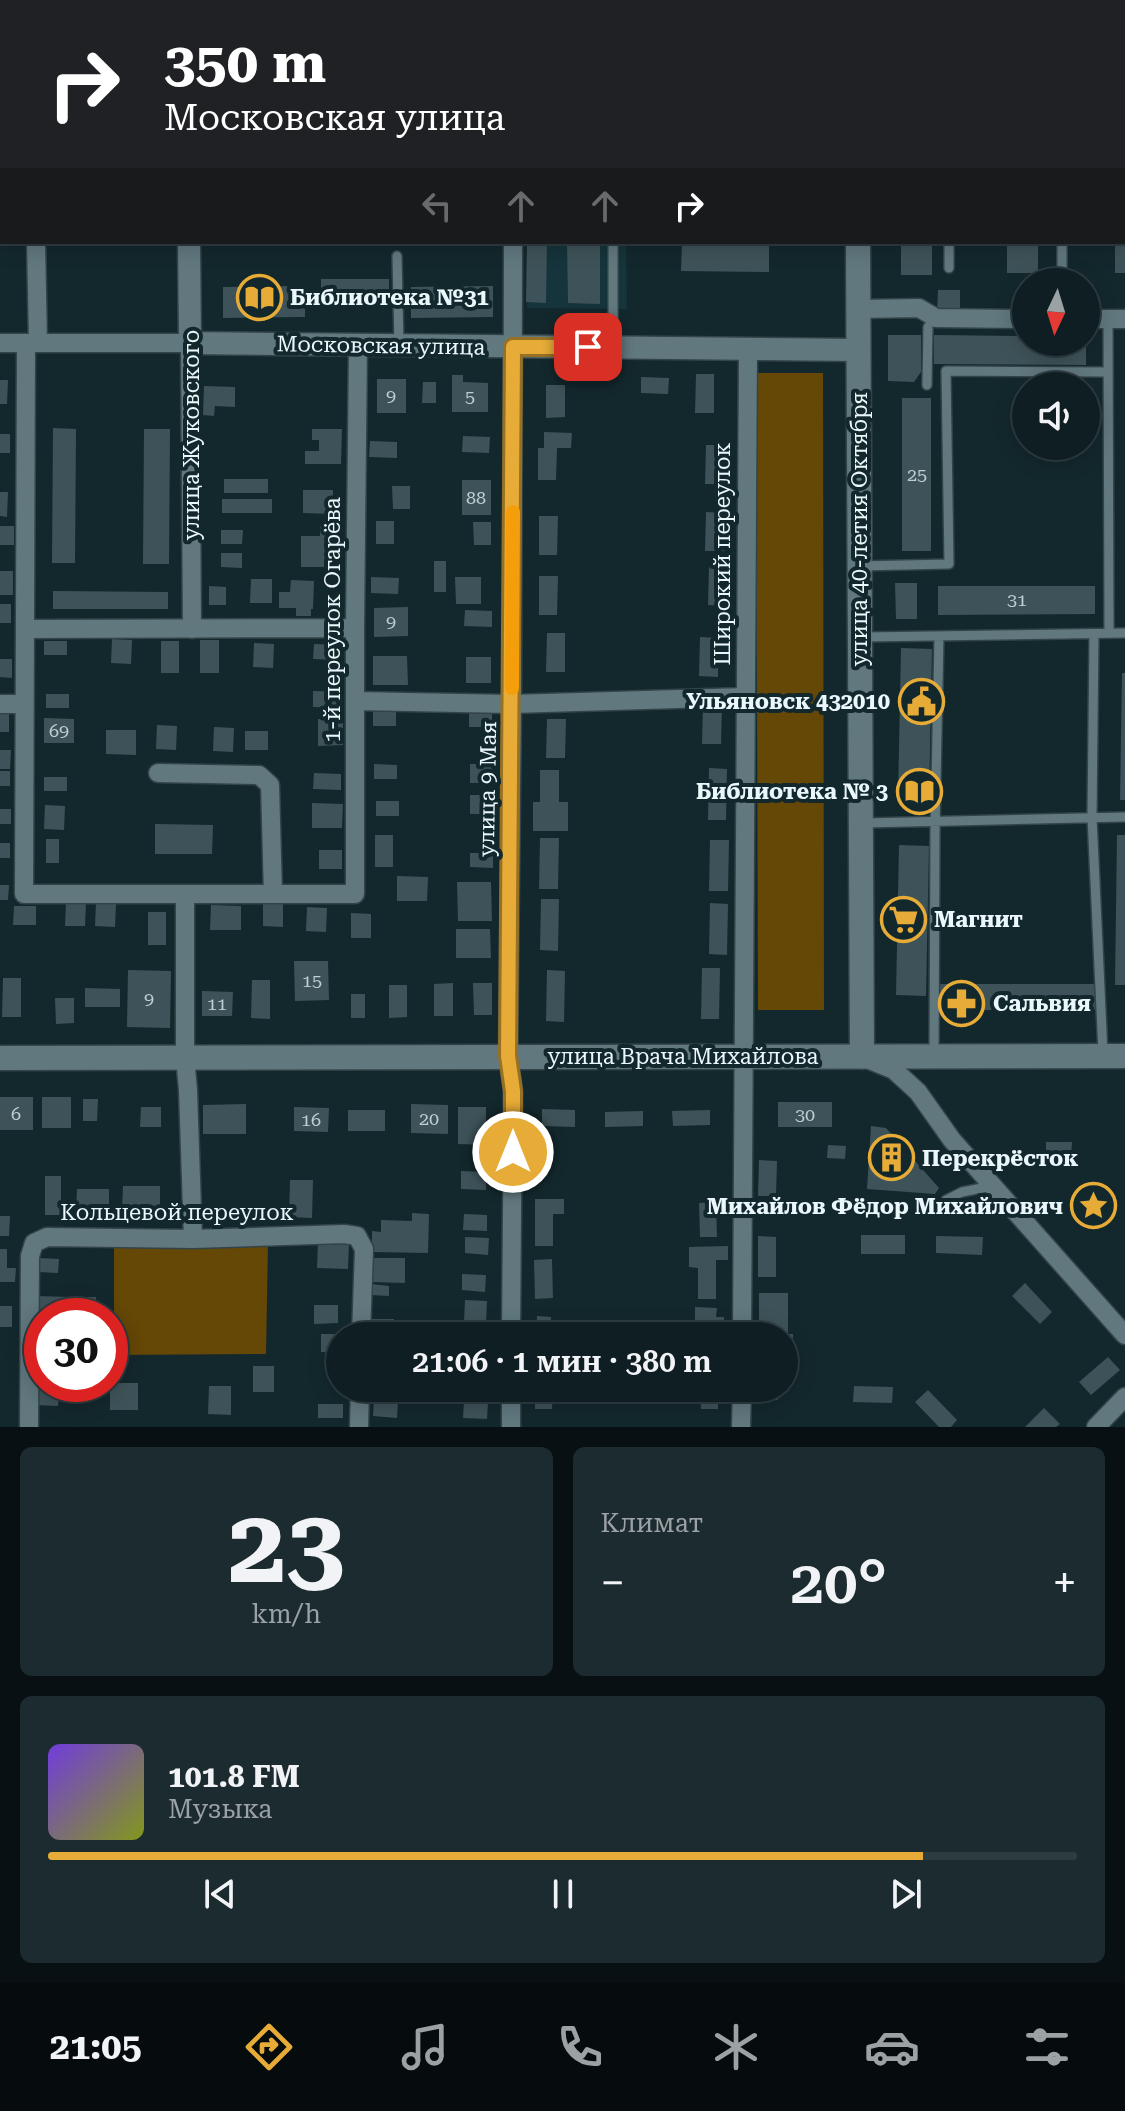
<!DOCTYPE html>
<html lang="ru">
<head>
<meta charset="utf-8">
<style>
  :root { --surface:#0e1e22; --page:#1c2b2f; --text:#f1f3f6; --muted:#9ba2a5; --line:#2e3c40; --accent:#e7ac37 }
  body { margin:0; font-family:"Roboto Serif",serif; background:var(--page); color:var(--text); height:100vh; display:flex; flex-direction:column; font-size:30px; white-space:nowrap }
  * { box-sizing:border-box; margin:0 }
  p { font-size:26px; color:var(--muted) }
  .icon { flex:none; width:44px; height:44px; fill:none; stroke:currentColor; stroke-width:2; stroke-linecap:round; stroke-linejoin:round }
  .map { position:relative; height:1427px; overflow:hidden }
  .panel { display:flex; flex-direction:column; gap:20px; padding:20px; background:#081013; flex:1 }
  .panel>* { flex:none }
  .guide { position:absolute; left:0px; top:0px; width:1126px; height:244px; box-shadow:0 4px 20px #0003,0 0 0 2px var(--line); background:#202124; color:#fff; overflow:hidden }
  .needle { width:52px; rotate:184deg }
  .tools { position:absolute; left:1012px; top:268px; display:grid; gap:16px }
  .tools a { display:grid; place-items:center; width:88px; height:88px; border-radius:50%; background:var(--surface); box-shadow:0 4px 20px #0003,0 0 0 2px var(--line); font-size:40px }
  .speed { position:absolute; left:24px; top:1298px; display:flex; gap:16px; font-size:40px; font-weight:700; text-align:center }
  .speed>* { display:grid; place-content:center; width:104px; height:104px; border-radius:50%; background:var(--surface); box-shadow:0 4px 20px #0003,0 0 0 2px var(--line); line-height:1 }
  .speed .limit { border:12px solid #d22; background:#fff; color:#111 }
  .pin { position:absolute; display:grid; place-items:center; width:68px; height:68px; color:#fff; margin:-34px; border-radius:16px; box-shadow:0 4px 12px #0006 }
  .me { position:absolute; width:88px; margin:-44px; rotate:0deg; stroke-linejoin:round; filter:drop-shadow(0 0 6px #0008) }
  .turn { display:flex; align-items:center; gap:28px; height:168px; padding:0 32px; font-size:36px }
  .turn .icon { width:104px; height:104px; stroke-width:2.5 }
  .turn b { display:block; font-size:56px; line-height:68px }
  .lanes { display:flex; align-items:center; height:76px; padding:0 32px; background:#0003; justify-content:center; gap:40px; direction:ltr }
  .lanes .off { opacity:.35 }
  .big { font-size:60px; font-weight:600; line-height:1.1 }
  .panel .widget { flex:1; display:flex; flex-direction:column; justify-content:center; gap:12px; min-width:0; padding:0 28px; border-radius:12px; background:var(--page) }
  .panel .dial { align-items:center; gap:0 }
  .dial b { font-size:104px; line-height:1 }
  .song { display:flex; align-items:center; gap:24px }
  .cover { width:96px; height:96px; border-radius:12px; background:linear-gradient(135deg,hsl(260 70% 55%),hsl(70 70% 35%)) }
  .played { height:8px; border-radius:4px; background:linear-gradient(90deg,var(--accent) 85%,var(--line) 85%) }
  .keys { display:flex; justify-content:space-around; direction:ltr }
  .heat { display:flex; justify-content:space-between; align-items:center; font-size:44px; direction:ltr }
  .panel .tiles { flex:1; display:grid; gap:20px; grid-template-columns:1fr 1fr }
  .widget:last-child { grid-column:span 2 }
  .trip { position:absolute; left:326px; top:1322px; width:472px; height:80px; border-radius:40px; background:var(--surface); box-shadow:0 4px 20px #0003,0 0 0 2px var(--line); font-weight:600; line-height:80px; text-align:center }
  .tab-bar { display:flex; height:128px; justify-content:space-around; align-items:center; background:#060c0e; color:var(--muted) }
  .tab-bar .icon { width:56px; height:56px }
  .tab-bar .selected { color:var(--accent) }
  .tab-bar b { font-size:36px; color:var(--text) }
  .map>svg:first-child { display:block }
  .built { fill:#15343b }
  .forest { fill:#654706 }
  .building { fill:#3e5359 }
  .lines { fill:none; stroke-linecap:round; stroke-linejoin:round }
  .service-casing { stroke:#334448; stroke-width:12 }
  .minor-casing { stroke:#334448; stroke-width:21 }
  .tertiary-casing { stroke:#334448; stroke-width:25 }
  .secondary-casing { stroke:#334448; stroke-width:27 }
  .service { stroke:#61787f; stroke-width:9 }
  .minor { stroke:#61787f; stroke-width:18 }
  .tertiary { stroke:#61787f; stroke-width:22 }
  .secondary { stroke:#61787f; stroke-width:24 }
  .route-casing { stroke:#967024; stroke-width:20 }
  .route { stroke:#e7ac37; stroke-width:14 }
  .slow { stroke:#f59e0b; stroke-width:14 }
  .labels { text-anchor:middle; stroke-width:8; stroke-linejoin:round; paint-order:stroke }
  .number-label { font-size:18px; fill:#bfced2 }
  .poi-label { font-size:22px; font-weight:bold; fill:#eaf7fb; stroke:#13282d; text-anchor:start }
  .street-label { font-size:22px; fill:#eaf7fb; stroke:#13282d }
</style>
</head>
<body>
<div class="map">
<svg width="1125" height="1427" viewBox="0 0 1125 1427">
  <rect width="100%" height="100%" fill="#13282d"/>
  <path class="built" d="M527,242H626L627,309L527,308Z"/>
  <path class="forest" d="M756,373H823L824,1010H758Z
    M114,1239L268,1242L266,1354L114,1355Z"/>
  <path class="building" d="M527,242H547L546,303L526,302Z
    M567,242H600V304L568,303Z
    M682,242H769V272L681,271Z
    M901,242H932V275H901Z
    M1007,242H1038V273H1007Z
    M1115,242H1125V273H1115Z
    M321,279H389V307H321Z
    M305,286V317L223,318V287Z
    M493,286V317L411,318V287Z
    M938,290H960V315H937Z
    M888,335H921V372L914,382L888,381Z
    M934,335L1026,336V342H1086V365L934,364Z
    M696,374H714V413H695Z
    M452,375H463V382L488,383V412H452Z
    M641,377L669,378L668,394L641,393Z
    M377,379H406V413H377Z
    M0,380H8L7,404H0Z
    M423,382H436V403H422Z
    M546,385H565V417L546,418Z
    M204,386L235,387V407L215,406L214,416L203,415Z
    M902,398H931V551H902Z
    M53,428L76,429L75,563H52Z
    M144,429H170L169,564H143Z
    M312,429H342L341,464H305V451H319V440H312Z
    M544,432L572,433L571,448H557L556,480H538V448H544Z
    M0,434H10V453H0Z
    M463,436L490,437L489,453L462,452Z
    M370,441L397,442V458L369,457Z
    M706,445H725L724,484H705Z
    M224,479H268V493H224Z
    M462,480H491V515H462Z
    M392,486H410V509H393Z
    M303,490H333V514L303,513Z
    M0,492H8L7,517L0,516Z
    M222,499H272V513H222Z
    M706,512L724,513V551H705Z
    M539,516H558L557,555H539Z
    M376,521H394V544H376Z
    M473,522H491V545H474Z
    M320,525H341V541H332V567H301V536H320Z
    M0,526H14V545H0Z
    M221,530H243L242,544H221Z
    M221,553H242V568L221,567Z
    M434,561H446V592H434Z
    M709,567H727V606L708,605Z
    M0,571H13V595H0Z
    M539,576H558L557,615H539Z
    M371,577L399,578L398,594L371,593Z
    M455,577H481V604H456Z
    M251,579H272V603H250Z
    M291,580L314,581L313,609H311V616H296V608H279V592H290Z
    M895,583H917V619H896Z
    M209,586L226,587V605H209Z
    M938,586H1095V614L938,615Z
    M53,591L168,592V609H53Z
    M0,604H11V623H0Z
    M408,607V636L374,637V608Z
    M465,610L492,611V627L464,626Z
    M547,633H565V672H546Z
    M700,637L718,638V677L699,676Z
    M112,639L132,640L131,664L111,663Z
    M200,640H219V673H200Z
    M44,641H67V655H44Z
    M161,641H179V673H161Z
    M254,643L274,644L273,668L253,667Z
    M314,644L341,645L340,660L313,659Z
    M901,648L932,649L929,799L898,798Z
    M373,656H407L408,685H373Z
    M466,657H491V683H466Z
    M0,659H12V678L0,677Z
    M1122,673H1125V800H1120Z
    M313,691L341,692L340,708L313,707Z
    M46,694H69V708H46Z
    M703,705H722L721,744H702Z
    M373,711L396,712V726H373Z
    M469,712H492V727H469Z
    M0,713H9V732H0Z
    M44,718L74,719V743H44Z
    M318,719H343V745L318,746Z
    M547,719H566L565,758H546Z
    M157,725L177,726L176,750L156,749Z
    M214,727L234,728L233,752L213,751Z
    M106,730H136V755L106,754Z
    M245,731H268V750H245Z
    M0,750H11L10,769H0Z
    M374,764L397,765V779H374Z
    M470,764H493V783H470Z
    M709,768L727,769L726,820H708Z
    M540,770H559V802H568V831H533V802H540Z
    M0,771H10V786H0Z
    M314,773L341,774V790L313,789Z
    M44,777H67V791H44Z
    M470,795H493V814H470Z
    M376,801H399V816H376Z
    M312,803L343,804L342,828H312Z
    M45,805L65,806L64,830L44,829Z
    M0,809H11V824H0Z
    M155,824L213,825L212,854H155Z
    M375,835H393V867H375Z
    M1117,835H1125V985H1115Z
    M540,838H559L558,889H539Z
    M46,839H59V863H46Z
    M710,840H729L728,891H709Z
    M0,843H10V858H0Z
    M899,845L929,846L926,996L896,995Z
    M319,850H342V869H319Z
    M470,853H493V868L470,867Z
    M397,876L428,877L427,901H397Z
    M457,882H491L492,921H458Z
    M0,885H9L8,900H0Z
    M541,899H559L558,951L540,950Z
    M66,901L86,902L85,926H65Z
    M96,902L116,903L115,927L95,926Z
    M263,902L283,903V927L263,926Z
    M710,903L728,904L727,955L709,954Z
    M211,905L241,906V930H210Z
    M14,906H36V925H13Z
    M307,907L327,908L326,932L306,931Z
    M148,912H166V945H148Z
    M351,913L371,914V938H351Z
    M456,929H490L491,958H456Z
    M294,961H328L329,1000L295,1001Z
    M702,968H720L719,1019H701Z
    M128,970L171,971L170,1028L127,1027Z
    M547,970L565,971L564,1022L546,1021Z
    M3,978H21V1017H2Z
    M252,980H270V1019L251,1018Z
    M453,983V1016H434V984Z
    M473,983H492V1015H474Z
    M938,984H1095V1010H938Z
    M389,985H407V1017L389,1018Z
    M85,988L120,989V1007H85Z
    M202,991L233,992L232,1016H202Z
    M351,994H365V1018H351Z
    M55,998H74V1023L56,1024Z
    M0,1097H33V1130H0Z
    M42,1097H71V1128H42Z
    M83,1099H98L97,1121H83Z
    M778,1102H832V1127H778Z
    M246,1104V1134H203V1105Z
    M411,1104L448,1105V1134L411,1133Z
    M141,1107H161V1127H140Z
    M294,1107L329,1108L328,1132L294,1131Z
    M458,1107H486V1145L458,1144Z
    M542,1109L575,1110V1127L542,1126Z
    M348,1110H385V1131H348Z
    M710,1110V1125L673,1126L672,1111Z
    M643,1111V1126L605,1127V1112Z
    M871,1126L886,1128L939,1188L935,1194L867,1189Z
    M1046,1142H1072L1071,1156L1046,1155Z
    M828,1145L846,1146L845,1159L827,1158Z
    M759,1160L777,1161L776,1196H758Z
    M461,1171L486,1172V1190L461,1189Z
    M45,1176H61V1215H45Z
    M290,1180H313L312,1218L289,1217Z
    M123,1186H160V1212L122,1211Z
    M77,1189H109V1214L76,1213Z
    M535,1199H564V1214H553V1246H535Z
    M716,1202L717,1237H700L699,1203Z
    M412,1213L429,1214L428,1253L372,1252V1231L381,1232V1220L412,1221Z
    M464,1214L487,1215V1231L463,1230Z
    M0,1216H10L9,1236H0Z
    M861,1235H905V1254H861Z
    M758,1236L776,1237V1277H758Z
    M936,1236L983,1237L982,1255L936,1253Z
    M465,1237L489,1238L488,1255L465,1253Z
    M318,1241L349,1242L348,1269L317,1268Z
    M728,1246V1260H716V1299H698V1268L689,1267V1247Z
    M0,1249H7V1268H16L15,1282H0Z
    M38,1258L59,1259L58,1273L38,1272Z
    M371,1258H405V1283L370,1282Z
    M552,1259L553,1298L535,1299L534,1260Z
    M462,1274L486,1275L485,1292L462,1290Z
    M1025,1283L1052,1312L1040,1324L1012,1296Z
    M371,1284L389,1286V1296L371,1295Z
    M759,1293H788V1334H793V1354H784V1336H759Z
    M36,1296L72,1297L71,1316H35Z
    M83,1297H96V1310L83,1309Z
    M465,1300L487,1301L486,1323L464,1322Z
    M314,1305H338V1323L314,1324Z
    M0,1306H12V1327H0Z
    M695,1307L717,1308L716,1317H724V1331H695Z
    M537,1316L551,1317V1336H536Z
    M371,1319H394L395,1335H371Z
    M688,1332H717V1336H688Z
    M321,1334H340V1353L321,1352Z
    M1108,1357L1120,1370L1091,1395L1079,1382Z
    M253,1366H274V1392H253Z
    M36,1381H42V1384H52L51,1394L59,1395L58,1406L35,1405Z
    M110,1383H138V1410H110Z
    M209,1386H231V1415L208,1414Z
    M854,1386L893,1387L892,1403L853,1402Z
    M535,1388H553L552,1409H535Z
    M700,1388H718V1409H701Z
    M760,1388H778V1400L760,1401Z
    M928,1390L957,1420L951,1427H939L915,1402Z
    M374,1400L398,1401L397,1418L373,1416Z
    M464,1402L488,1403L487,1419L463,1418Z
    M318,1404H343V1418H318Z
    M1044,1408L1060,1424L1056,1427H1025Z"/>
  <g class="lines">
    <defs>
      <path id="service" d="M1062,242V282
        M397,256L399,345
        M949,268V242
        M1108,319L1109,633
        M613,347V242
        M927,385L928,327
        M859,566L949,564L946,371L1108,372
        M1094,634L1092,817L1103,1053
        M863,637L1125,633
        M864,823L1125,817
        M934,1056L935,832L939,636
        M946,1200L962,1192L992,1186"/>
      <path id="minor" d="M33,0V2
        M512,0V2
        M753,0V2
        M0,175H2
        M36,242L38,343
        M858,309L919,308L936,318L1026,319
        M1086,319H1125
        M0,343H190L192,629
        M26,343L24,894H355V628L358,345
        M25,629L355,628
        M356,701L512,704L745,697
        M0,704H24
        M158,773L259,775L270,785L273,894
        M185,894V1058L188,1090L193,1239
        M867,1059L894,1070L918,1092L952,1140L1125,1335
        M511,1336L513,1091L508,1056L512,704L513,242
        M742,1336L748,349
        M29,1427L30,1256L34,1243L47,1237L193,1239L344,1234L357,1236L364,1249L361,1336
        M359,1427L360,1388
        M511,1427V1388
        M741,1427L742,1388
        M1096,1427L1125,1397"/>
      <path id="tertiary" d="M188,0V2
        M189,242L190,343L858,350"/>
      <path id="secondary" d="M860,2V0
        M858,242L862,1057
        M0,1058L1125,1056"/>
    </defs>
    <use href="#service" class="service-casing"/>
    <use href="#minor" class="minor-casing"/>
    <use href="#tertiary" class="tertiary-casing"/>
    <use href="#secondary" class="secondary-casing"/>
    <use href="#service" class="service"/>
    <use href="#minor" class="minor"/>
    <use href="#tertiary" class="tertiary"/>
    <use href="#secondary" class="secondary"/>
  </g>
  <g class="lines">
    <defs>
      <path id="route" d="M513,1152V1091L508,1056L513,347H588"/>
    </defs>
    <use href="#route" class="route-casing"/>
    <use href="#route" class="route"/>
    <path class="slow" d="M512,688L513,512"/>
  </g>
  <defs>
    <symbol id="library-ring" viewBox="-11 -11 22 22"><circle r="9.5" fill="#13282d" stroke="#e7ac37" stroke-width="1.5"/><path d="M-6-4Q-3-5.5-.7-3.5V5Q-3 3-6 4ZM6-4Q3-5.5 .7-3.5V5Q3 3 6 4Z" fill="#e7ac37"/></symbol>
    <symbol id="civic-ring" viewBox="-11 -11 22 22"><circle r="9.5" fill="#13282d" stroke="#e7ac37" stroke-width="1.5"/><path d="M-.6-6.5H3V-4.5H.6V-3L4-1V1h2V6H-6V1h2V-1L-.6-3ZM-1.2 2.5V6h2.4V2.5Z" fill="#e7ac37"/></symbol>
    <symbol id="supermarket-ring" viewBox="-11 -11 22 22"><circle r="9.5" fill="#13282d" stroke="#e7ac37" stroke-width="1.5"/><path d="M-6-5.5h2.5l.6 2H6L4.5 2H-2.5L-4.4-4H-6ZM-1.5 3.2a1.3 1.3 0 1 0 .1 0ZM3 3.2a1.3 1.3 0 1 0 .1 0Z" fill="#e7ac37"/></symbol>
    <symbol id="pharmacy-ring" viewBox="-11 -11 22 22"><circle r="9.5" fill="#13282d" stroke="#e7ac37" stroke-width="1.5"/><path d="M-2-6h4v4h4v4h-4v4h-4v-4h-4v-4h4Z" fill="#e7ac37"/></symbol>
    <symbol id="building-ring" viewBox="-11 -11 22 22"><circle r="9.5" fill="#13282d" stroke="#e7ac37" stroke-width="1.5"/><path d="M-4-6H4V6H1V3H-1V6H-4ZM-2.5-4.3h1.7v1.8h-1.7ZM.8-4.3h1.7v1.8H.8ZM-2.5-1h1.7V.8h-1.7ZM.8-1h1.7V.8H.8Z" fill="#e7ac37"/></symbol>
    <symbol id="sight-ring" viewBox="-11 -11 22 22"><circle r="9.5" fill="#13282d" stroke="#e7ac37" stroke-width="1.5"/><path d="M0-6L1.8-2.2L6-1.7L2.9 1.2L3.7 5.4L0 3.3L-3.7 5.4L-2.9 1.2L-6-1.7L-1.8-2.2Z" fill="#e7ac37"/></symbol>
  </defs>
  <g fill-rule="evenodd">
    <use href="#library-ring" x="234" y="272" width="51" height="51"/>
    <use href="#civic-ring" x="896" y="676" width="51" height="51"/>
    <use href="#library-ring" x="894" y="766" width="51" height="51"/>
    <use href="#supermarket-ring" x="878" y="894" width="51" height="51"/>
    <use href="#pharmacy-ring" x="936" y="978" width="51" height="51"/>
    <use href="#building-ring" x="866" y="1132" width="51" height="51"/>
    <use href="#sight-ring" x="1068" y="1180" width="51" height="51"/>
  </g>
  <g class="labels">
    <g class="number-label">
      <text x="391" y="402">9</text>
      <text x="470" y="403">5</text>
      <text x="917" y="481">25</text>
      <text x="476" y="504">88</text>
      <text x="1017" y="606">31</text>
      <text x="391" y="628">9</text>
      <text x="59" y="737">69</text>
      <text x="312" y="987">15</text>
      <text x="149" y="1005">9</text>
      <text x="217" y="1010">11</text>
      <text x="16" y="1120">6</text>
      <text x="805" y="1121">30</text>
      <text x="429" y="1125">20</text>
      <text x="311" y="1126">16</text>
    </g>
    <g class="poi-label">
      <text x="290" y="305">Библиотека №31</text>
      <text x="890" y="709" text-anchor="end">Ульяновск 432010</text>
      <text x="888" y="799" text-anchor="end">Библиотека № 3</text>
      <text x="934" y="927">Магнит</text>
      <text x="993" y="1011">Сальвия</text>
      <text x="922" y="1166">Перекрёсток</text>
      <text x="1063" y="1214" text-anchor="end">Михайлов Фёдор Михайлович</text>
    </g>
    <g class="street-label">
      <text transform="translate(381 345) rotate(1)" y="8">Московская улица</text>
      <text transform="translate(191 435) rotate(-90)" y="8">улица Жуковского</text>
      <text transform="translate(859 529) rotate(-90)" y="8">улица 40-летия Октября</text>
      <text transform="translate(722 554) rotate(-90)" y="8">Широкий переулок</text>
      <text transform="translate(332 620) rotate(-90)" y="8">1-й переулок Огарёва</text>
      <text transform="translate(487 789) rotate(-89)" y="8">улица 9 Мая</text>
      <text x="683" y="1064">улица Врача Михайлова</text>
      <text x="177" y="1220">Кольцевой переулок</text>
    </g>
  </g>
</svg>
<div class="tools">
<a><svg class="needle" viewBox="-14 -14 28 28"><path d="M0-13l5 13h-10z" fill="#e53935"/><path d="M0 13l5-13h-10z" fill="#9ba2a5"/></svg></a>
<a><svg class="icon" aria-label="sound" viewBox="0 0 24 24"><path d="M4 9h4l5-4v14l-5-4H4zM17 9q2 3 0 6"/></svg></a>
</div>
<div class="speed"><div class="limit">30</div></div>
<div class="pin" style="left:588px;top:347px;background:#d93025"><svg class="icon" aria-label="arrive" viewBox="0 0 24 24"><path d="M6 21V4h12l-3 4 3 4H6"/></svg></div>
<svg class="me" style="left:513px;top:1152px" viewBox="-20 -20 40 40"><circle r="17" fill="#e7ac37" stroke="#fff" stroke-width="3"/><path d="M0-11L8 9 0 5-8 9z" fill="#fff"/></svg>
<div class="trip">21:06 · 1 мин · 380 m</div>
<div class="guide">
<div class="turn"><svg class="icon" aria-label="right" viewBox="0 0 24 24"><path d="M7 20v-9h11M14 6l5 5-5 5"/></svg><div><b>350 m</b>Московская улица</div></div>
<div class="lanes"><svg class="icon off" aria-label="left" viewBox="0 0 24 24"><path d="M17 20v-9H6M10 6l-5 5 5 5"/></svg><svg class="icon off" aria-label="ahead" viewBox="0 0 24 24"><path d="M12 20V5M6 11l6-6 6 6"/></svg><svg class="icon off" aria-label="ahead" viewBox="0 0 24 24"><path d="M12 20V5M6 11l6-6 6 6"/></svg><svg class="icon" aria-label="right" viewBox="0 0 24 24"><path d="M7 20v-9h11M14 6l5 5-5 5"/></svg></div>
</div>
</div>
<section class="panel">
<div class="tiles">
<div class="widget dial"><b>23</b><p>km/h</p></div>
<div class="widget"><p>Климат</p>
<div class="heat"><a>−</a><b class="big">20°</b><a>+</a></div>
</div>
<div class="widget">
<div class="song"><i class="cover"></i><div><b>101.8 FM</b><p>Музыка</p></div></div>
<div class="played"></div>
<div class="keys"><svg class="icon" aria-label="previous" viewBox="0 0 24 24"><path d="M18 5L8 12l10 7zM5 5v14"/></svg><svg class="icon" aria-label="pause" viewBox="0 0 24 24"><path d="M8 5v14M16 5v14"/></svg><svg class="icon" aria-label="next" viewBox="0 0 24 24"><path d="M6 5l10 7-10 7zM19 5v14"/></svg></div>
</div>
</div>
</section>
<nav class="tab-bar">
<b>21:05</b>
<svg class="icon selected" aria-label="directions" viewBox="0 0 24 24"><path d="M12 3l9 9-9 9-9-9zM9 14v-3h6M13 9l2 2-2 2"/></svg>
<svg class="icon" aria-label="music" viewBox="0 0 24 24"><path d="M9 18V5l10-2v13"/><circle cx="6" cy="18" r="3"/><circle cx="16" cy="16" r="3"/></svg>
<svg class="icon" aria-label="phone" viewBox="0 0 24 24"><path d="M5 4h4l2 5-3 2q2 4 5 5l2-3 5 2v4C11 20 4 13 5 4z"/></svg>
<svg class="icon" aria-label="climate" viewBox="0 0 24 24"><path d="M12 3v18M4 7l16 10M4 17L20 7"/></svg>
<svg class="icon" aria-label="car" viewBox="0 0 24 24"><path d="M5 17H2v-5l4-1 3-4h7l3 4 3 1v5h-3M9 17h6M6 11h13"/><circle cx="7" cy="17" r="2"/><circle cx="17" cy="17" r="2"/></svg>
<svg class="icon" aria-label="filters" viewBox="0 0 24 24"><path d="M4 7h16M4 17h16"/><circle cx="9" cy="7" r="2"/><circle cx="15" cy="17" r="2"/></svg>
</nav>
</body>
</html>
